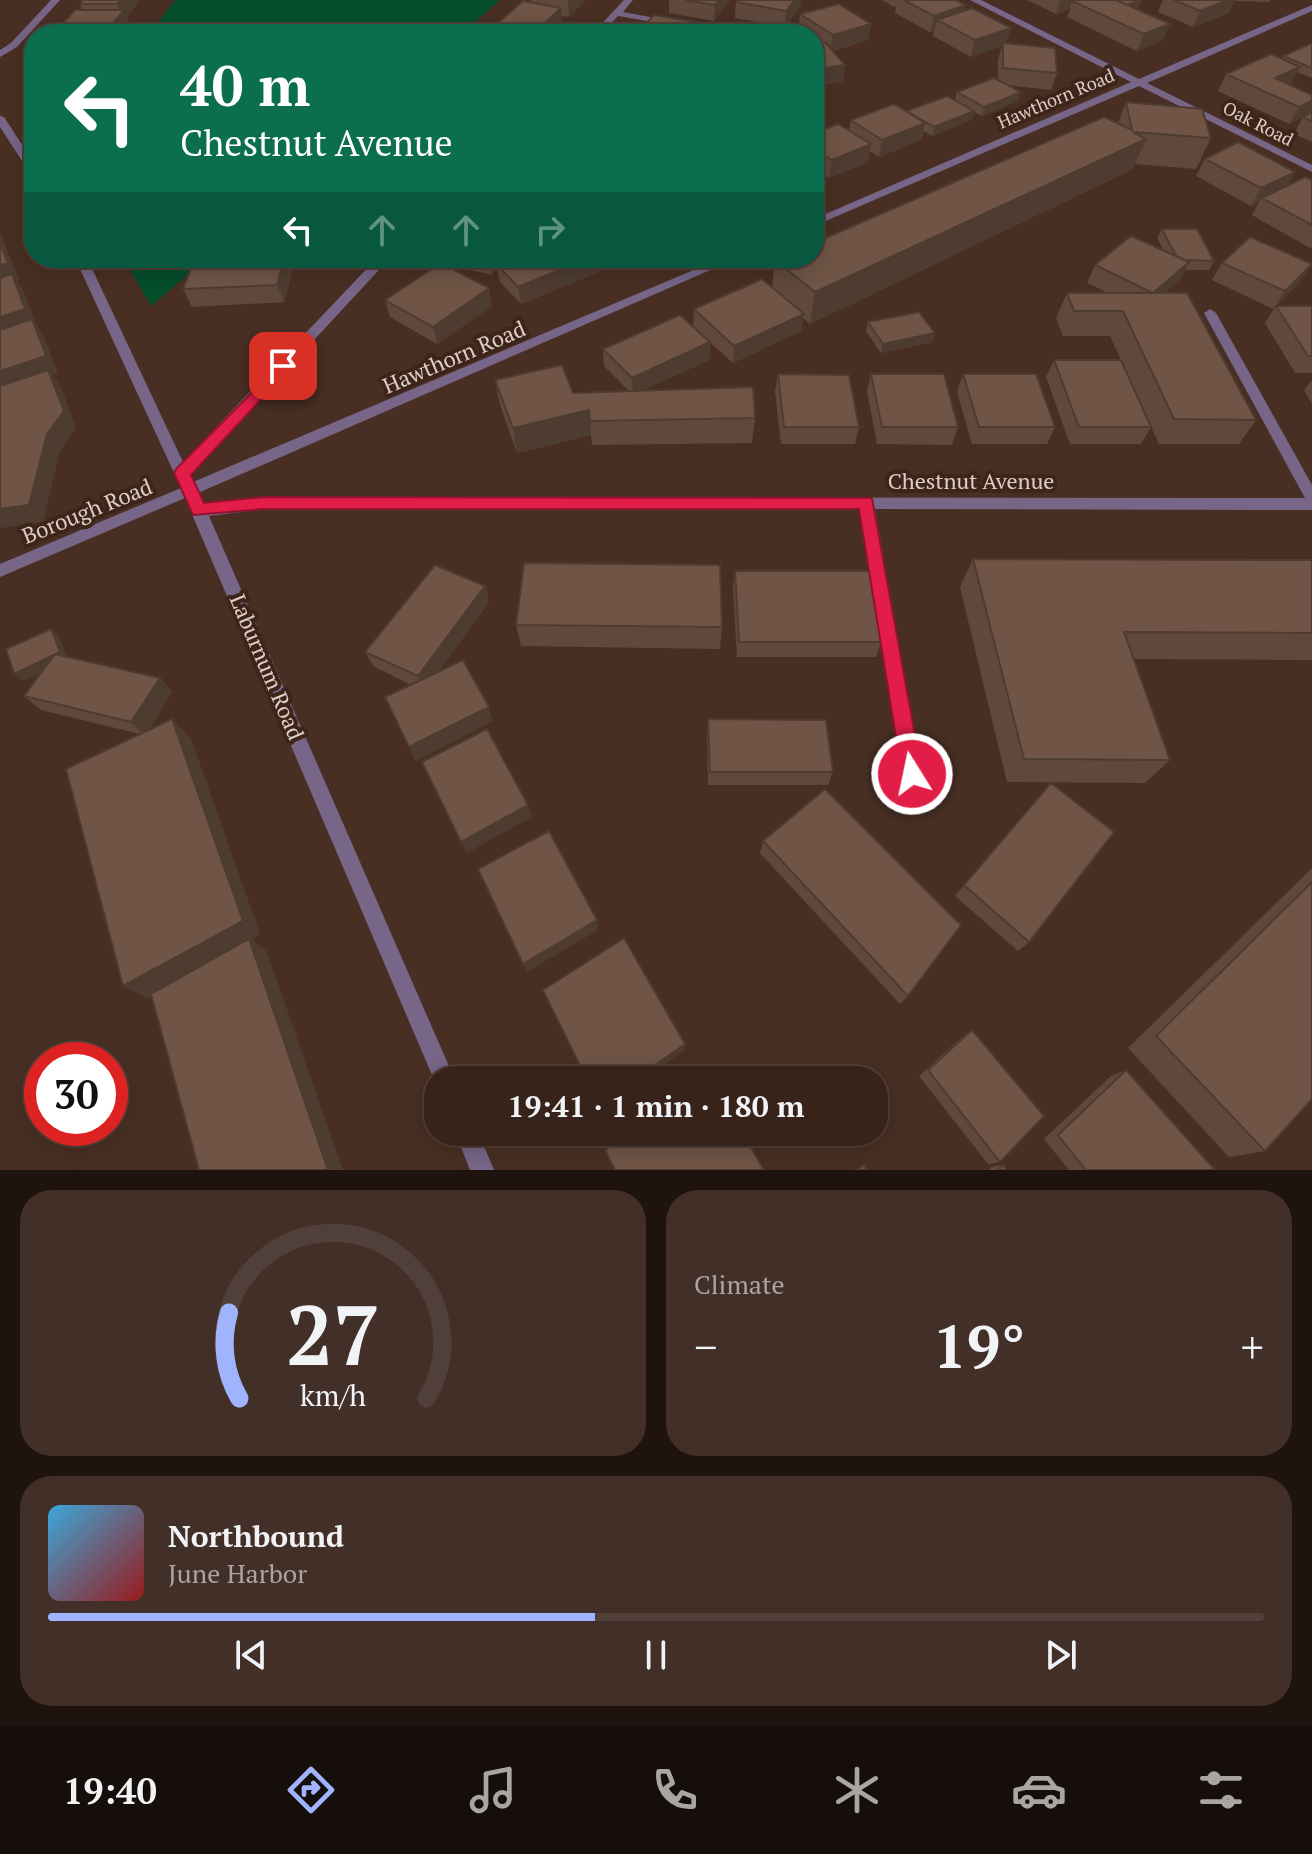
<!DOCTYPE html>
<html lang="en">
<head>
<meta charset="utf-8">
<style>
  :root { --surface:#37231a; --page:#422f27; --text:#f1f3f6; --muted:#aaa4a2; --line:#514039; --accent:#a0b3fd }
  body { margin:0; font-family:"PT Serif",serif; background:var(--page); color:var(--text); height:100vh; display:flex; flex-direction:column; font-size:30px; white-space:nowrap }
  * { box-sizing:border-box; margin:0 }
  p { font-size:26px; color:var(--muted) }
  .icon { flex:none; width:44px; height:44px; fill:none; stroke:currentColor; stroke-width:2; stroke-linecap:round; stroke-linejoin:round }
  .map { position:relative; height:1170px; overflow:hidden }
  .panel { display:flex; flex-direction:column; gap:20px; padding:20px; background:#1e130e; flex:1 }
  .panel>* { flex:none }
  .hud { position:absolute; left:24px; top:24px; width:800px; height:244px; border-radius:32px; box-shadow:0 4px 20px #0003,0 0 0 2px var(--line); background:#0b6e4f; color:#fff; overflow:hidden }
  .speed { position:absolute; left:24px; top:1042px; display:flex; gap:16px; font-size:40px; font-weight:700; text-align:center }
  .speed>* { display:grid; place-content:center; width:104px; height:104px; border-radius:50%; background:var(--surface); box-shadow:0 4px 20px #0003,0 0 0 2px var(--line); line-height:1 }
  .speed .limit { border:12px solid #d22; background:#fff; color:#111 }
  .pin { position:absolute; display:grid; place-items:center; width:68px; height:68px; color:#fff; margin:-34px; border-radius:16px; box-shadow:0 4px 12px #0006 }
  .me { position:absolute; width:88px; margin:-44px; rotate:350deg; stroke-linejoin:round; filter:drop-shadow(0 0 6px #0008) }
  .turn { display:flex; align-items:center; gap:28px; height:168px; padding:0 24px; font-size:36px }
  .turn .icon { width:104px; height:104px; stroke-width:2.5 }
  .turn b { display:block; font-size:56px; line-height:68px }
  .lanes { display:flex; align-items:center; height:76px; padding:0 24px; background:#0003; justify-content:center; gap:40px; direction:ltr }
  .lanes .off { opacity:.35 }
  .big { font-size:60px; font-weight:600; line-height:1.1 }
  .panel .tile { flex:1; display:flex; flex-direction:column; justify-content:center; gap:12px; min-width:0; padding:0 28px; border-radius:32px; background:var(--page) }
  .panel .dial { align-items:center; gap:0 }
  .dial svg { height:208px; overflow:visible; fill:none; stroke:var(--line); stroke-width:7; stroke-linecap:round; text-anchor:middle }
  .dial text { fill:var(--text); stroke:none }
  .song { display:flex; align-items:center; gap:24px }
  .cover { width:96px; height:96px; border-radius:12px; background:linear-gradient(135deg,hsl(200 70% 55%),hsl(0 70% 35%)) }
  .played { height:8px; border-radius:4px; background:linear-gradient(90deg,var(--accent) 45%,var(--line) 45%) }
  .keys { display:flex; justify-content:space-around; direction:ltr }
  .heat { display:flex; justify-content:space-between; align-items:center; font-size:44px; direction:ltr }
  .panel .tiles { flex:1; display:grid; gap:20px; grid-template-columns:1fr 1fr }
  .tile:last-child { grid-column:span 2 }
  .trip { position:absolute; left:424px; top:1066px; width:464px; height:80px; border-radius:32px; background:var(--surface); box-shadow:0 4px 20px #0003,0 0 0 2px var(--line); font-weight:600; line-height:80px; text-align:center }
  .tab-bar { display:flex; height:128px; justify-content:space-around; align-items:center; background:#160e0a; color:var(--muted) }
  .tab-bar .icon { width:56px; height:56px }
  .tab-bar .on { color:var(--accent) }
  .tab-bar b { font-size:36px; color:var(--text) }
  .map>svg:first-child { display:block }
  .green { fill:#054e2c }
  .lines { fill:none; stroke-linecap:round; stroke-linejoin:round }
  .minor { fill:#776687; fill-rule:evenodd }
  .wall { fill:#60493c }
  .shaded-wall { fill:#4e3c31 }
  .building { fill:#705546; stroke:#4e3c31; stroke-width:2 }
  .route { fill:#e11d48; stroke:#92132f; stroke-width:2 }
  .labels { text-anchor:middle; stroke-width:8; stroke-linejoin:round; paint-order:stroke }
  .far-street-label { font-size:18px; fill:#dfcec7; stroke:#3e251a }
  .street-label { font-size:22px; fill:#dfcec7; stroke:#3e251a }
</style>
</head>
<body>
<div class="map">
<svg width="1312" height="1170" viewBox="0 0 1312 1170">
  <rect width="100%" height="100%" fill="#492f23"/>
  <path class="green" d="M175,0H500L462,34H149Z
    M123,258H207L151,306Z"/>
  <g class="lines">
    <path class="minor" d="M51,0H60L17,47L0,57V50L11,43Z
      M624,0H633L623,12L742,34H722L618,16L601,34H592Z
      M970,0H981L1139,79L1312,5V11L1147,83L1312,165V172L1139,86L814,226V219L1131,82Z
      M0,116L4,117L34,163V174L30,173L0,127Z
      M75,258H87L183,462L377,258H390L189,475L193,482L722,258H738L198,493L204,505L264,497L1305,498L1204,313L1210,309L1216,313L1312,485V510L875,509L921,774L919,780L912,783L905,780L903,774L860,509H264L209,516L455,1080H438V1089L185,498L0,577V564L181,488Z
      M455,1132H478L494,1170H470Z"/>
  </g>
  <path class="wall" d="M83,0H140L127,17L131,26L125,34H53L82,10L80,4Z
    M531,0H586L569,17L561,16L562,24L551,34H497L499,32L498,23L531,2Z
    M669,0H730L714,21L669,13Z
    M738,0H801L800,6L785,27L735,18L736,2Z
    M882,0H955L966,5L964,11L1007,44L1057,73L1051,90L1008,85L1021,92L1018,101L982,116L974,112L971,120L932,136L924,131L921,140L879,157L870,151L868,162L829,178L818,170L816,183L814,184V133L849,131L851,120L907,112L955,101L957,92L998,80V60L1002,46L971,57L933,36L934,31L930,32L895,13L896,6L894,7Z
    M1027,0H1141L1138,8L1136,9L1163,40L1137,51L1067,17L1070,9L1056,14Z
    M1163,0H1270L1269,2L1234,1L1229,13L1193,27L1158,12Z
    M800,14L868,40L833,51L843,82L814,86V45L819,44L814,41V34H803L798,31Z
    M1312,43V78L1297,72L1289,84L1309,114L1312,112V142L1294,134L1303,117L1289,124L1218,91L1226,74L1282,59L1283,56Z
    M1126,102L1211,138L1196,169L1135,164L1133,169L810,324L803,318L801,331L733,363L693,327L694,309L772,287L775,260L1118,123Z
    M1205,159L1295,172L1288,185L1312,180V247L1310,248L1252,215L1259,202L1251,206L1196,176Z
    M1162,229L1214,261L1209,270H1185L1180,280L1164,293L1256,420L1239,444H1159L1110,336H1063L1056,318L1067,293H1108L1087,283L1095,265L1164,251L1157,238Z
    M195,258H323L315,266L292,261L294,266L284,302L192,307L183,289Z
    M449,258H506L502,263L514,258H633L521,304L500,282L497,268L492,275L450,265Z
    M1222,263L1300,282L1273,309L1212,280Z
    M385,300L492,306L437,344L390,317Z
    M1276,306H1312V373H1295L1265,323Z
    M868,322L935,333L932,342L881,353L866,331Z
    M710,342L709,360L641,391L755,418L752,443L592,445L591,435L517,453L500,405L495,380L573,393L629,391L604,366L603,349Z
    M1054,360L1151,427L1141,444H1070L1046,377Z
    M778,374L859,427L855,444H781L775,392Z
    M871,374L958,427L952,445L877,444L867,391Z
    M963,374L1055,427L1047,444H972L957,392Z
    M1312,380V404L1304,390Z
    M973,559L1312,560V660L1133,659L1170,760L1145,783L1007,782L960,587Z
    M735,571L881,642L876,657H737L733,587Z
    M485,586L489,602L439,671L493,721L415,761L411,685L373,666L365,652Z
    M516,625L722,627L720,649L521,646Z
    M51,629L59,637L66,656L160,678L172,692L149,730L172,719L191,739L260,935L251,940L267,952L147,998L140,734L41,710L24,696L42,672L23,681Z
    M708,719L833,772L828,785H708L707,733Z
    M1051,783L1029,942L1018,951L955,896Z
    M763,841L908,996L900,1004L760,853Z
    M1312,868V1099L1265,1151L1229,1157L1128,1048Z
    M972,1030L1000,1162L988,1164L919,1076L962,1037Z
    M1126,1070L1215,1170H1069L1044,1139L1111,1076Z
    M1003,1165L1007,1170H989L991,1167Z"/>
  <path class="shaded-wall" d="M120,0H140L127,17L131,26L125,34H104L121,13L117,4Z
    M569,0H586L569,17L568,1Z
    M719,0H730L714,21L715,5Z
    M795,0H801L800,6L785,27L786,11Z
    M1060,0H1086L1072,1L1070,9L1056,14Z
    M1141,0L1138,8L1123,14L1127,5Z
    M1228,0H1235L1229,13L1193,27L1200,11Z
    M966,5L962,21L937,20L934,31L930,32L934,16Z
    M561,8L562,24L551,34H536V31Z
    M696,22V34H686Z
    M871,24L868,40L830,51L833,35Z
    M1170,24L1163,40L1137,51L1144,34Z
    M1011,28L1006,44L1003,43L1002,46L971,57L975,40Z
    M845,65L843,82L814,86V70Z
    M1300,67L1291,84L1269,94L1275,78Z
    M1021,92L1018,101L982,116L984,107Z
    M1312,101V109L1309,114L1289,124L1299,107Z
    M974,111L971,120L932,136L934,127Z
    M925,123L921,140L879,157L882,140Z
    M1146,139L1133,169L810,324L815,292Z
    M871,144L868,162L829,178L832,160Z
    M818,166L816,183L814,184V168Z
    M1295,172L1285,190L1262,198L1259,202L1251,206L1261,188Z
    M0,232L19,280L17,281L24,292L37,326L44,337L58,373L52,375L61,387L76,428L60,451L43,522L0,528Z
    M284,258H291L294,266L284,302L277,285Z
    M312,258H323L315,266Z
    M497,258H506L499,267L497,265V268L492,275L491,266Z
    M589,258H633L521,304L518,287Z
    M1189,262L1180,280L1144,311L1153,293Z
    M1312,264L1300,282L1273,309L1285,291Z
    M489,288L492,306L437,344L433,327Z
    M804,314L801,331L733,363L734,346Z
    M935,333L932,342L881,353L883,344Z
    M710,342L709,360L633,395L632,378Z
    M589,410L591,435L517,453L513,428Z
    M485,586L489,602L425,691L418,676Z
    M51,629L59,637L68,660L23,681L14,674Z
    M160,678L172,692L145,736L131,722Z
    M489,707L493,721L415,761L409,747Z
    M172,719L191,739L260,935L251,940L267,952L343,1170H328L250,941L147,998L123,986Z
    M528,805L532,817L467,853L461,842Z
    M597,920L598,930L527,972L523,964Z
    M685,1044L684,1051L642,1080H634Z"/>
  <path class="building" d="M83,0H120L117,4H80Z
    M685,0H719L715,5Z
    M738,0H795L786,11L736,2Z
    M904,0H955L966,5L934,16Z
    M1074,0H1116L1170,24L1144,34L1072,1Z
    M1116,0H1141L1127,5Z
    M1174,0H1228L1200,11Z
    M523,1L561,8L536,31L498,23Z
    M839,4L871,24L833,35L800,14Z
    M972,8L1011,28L975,40L937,20Z
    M75,10H124L104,34H53Z
    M654,15L696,22L686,34H637Z
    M500,31L516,34H497Z
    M826,43L845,65L814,70V45Z
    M1003,43L1055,48L1057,73L1003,68Z
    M1312,43V68L1283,56Z
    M34,46V66L26,48Z
    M1271,54L1300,67L1275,78L1312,95V101L1299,107L1226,74Z
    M994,78L1021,92L984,107L957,92Z
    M947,96L974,111L934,127L907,111Z
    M1126,102L1202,109L1211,138L1133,132L1146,139L815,292L775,260L779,258H814V243L1104,117L1132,130Z
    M894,104L925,123L882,140L851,120Z
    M1312,112V121L1303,117Z
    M838,124L871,144L832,160L814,149V133Z
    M1238,142L1295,172L1261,188L1205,159Z
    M1305,177L1312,180V225L1262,198Z
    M1162,229H1197L1214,261L1185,260L1176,256Z
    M1131,236L1189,262L1153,293L1095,265Z
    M1250,237L1312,264L1285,291L1222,263Z
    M0,243L8,263L0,265Z
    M195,258H284L277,285L183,289Z
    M458,258H497L491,266Z
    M514,258H589L518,287L497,265Z
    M441,263L489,288L433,327L385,300Z
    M12,274L25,309L0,317V278Z
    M762,279L804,314L734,346L694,309Z
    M1067,293H1187L1256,420L1174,419L1123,311H1074Z
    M1276,306H1312V356H1308Z
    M919,312L935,333L883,344L868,322Z
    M680,315L710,342L632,378L603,349Z
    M32,319L46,356L0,371V330Z
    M1054,360H1121L1151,427H1079Z
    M562,365L573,393L753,387L755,418L590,421L589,410L513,428L495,380Z
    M48,370L64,411L47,434L29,505L0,509V386Z
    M778,374L849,375L859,427H784Z
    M871,374H944L958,427H882Z
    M963,374H1036L1055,427H979Z
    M973,559L1312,560V633L1124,632L1170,760L1024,759Z
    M524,563L720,565L722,627L516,625Z
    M435,565L485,586L418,676L365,652Z
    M735,571H869L881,642H739Z
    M51,629L60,652L14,674L6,649Z
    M55,654L160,678L131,722L24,696Z
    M463,660L489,707L409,747L385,697Z
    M172,719L243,921L123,986L66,769Z
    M708,719L826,720L833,772H710Z
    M487,729L528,805L461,842L422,762Z
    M1051,783L1114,832L1029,942L964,885Z
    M825,789L961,925L908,996L763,841Z
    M549,831L597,920L523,964L478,869Z
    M1312,882V1099L1265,1151L1156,1036Z
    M624,938L685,1044L634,1080H587L543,990Z
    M249,939L328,1170H199L151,994Z
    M972,1030L1044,1116L1000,1162L928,1070Z
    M1126,1070L1215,1170H1086L1058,1135Z
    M708,1075L711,1080H701Z
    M630,1132H742L764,1170H615L605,1150Z
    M864,1165L867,1170H857Z
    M1003,1165L1007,1170H998Z"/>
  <path class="route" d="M283,361L289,362V369L191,475L204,503L264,497L872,498L922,774L919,781L912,784L905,781L902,774L859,509H264L193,515L174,473L176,469Z"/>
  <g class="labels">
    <g class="far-street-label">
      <text transform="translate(1056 99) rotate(-23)" y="6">Hawthorn Road</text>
      <text transform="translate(1258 124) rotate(27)" y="6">Oak Road</text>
    </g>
    <g class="street-label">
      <text transform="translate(454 357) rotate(-23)" y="8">Hawthorn Road</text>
      <text x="971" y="489">Chestnut Avenue</text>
      <text transform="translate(87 511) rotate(-22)" y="8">Borough Road</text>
      <text transform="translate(267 667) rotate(67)" y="8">Laburnum Road</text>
    </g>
  </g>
</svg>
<div class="speed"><div class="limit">30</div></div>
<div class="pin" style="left:283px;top:366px;background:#d93025"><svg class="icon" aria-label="arrive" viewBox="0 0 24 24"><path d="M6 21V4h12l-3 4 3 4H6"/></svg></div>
<svg class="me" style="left:912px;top:774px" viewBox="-20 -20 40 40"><circle r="17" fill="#e11d48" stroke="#fff" stroke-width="3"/><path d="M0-11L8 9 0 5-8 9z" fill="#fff"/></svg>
<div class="trip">19:41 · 1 min · 180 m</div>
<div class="hud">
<div class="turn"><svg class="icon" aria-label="left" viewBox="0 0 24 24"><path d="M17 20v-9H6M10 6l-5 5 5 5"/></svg><div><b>40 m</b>Chestnut Avenue</div></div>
<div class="lanes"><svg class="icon" aria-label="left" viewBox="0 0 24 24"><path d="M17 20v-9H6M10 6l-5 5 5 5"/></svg><svg class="icon off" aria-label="ahead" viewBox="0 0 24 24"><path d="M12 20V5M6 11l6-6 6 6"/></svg><svg class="icon off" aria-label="ahead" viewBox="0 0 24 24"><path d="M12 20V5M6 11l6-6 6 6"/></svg><svg class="icon off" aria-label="right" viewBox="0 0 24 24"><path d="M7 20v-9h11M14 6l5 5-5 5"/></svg></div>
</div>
</div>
<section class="panel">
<div class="tiles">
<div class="tile dial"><svg viewBox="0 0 100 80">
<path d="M14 69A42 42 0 1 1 86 69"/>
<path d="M14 69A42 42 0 0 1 10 36" stroke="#a0b3fd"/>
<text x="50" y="56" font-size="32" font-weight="700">27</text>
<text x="50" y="72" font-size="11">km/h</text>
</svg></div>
<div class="tile"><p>Climate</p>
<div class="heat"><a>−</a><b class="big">19°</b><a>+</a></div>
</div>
<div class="tile">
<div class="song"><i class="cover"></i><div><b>Northbound</b><p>June Harbor</p></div></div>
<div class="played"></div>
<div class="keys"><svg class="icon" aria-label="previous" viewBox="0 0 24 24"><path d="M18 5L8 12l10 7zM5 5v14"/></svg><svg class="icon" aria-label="pause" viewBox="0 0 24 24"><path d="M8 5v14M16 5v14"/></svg><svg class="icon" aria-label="next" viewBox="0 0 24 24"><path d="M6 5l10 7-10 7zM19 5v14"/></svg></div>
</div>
</div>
</section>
<nav class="tab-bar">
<b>19:40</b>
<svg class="icon on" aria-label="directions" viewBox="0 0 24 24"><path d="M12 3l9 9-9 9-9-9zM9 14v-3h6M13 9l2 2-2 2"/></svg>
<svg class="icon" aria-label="music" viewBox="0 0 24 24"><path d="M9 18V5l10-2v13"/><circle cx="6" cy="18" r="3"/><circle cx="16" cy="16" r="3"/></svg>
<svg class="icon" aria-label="phone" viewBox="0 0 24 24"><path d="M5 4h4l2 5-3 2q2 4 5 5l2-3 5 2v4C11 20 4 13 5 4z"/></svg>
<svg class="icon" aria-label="climate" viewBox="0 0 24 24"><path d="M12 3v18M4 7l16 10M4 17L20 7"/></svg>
<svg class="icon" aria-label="car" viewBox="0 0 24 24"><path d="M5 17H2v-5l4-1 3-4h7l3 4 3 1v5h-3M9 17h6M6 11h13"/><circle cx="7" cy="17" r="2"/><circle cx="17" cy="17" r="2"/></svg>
<svg class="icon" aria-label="filters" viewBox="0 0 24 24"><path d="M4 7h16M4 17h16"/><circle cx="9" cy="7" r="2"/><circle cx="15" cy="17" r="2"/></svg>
</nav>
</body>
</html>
